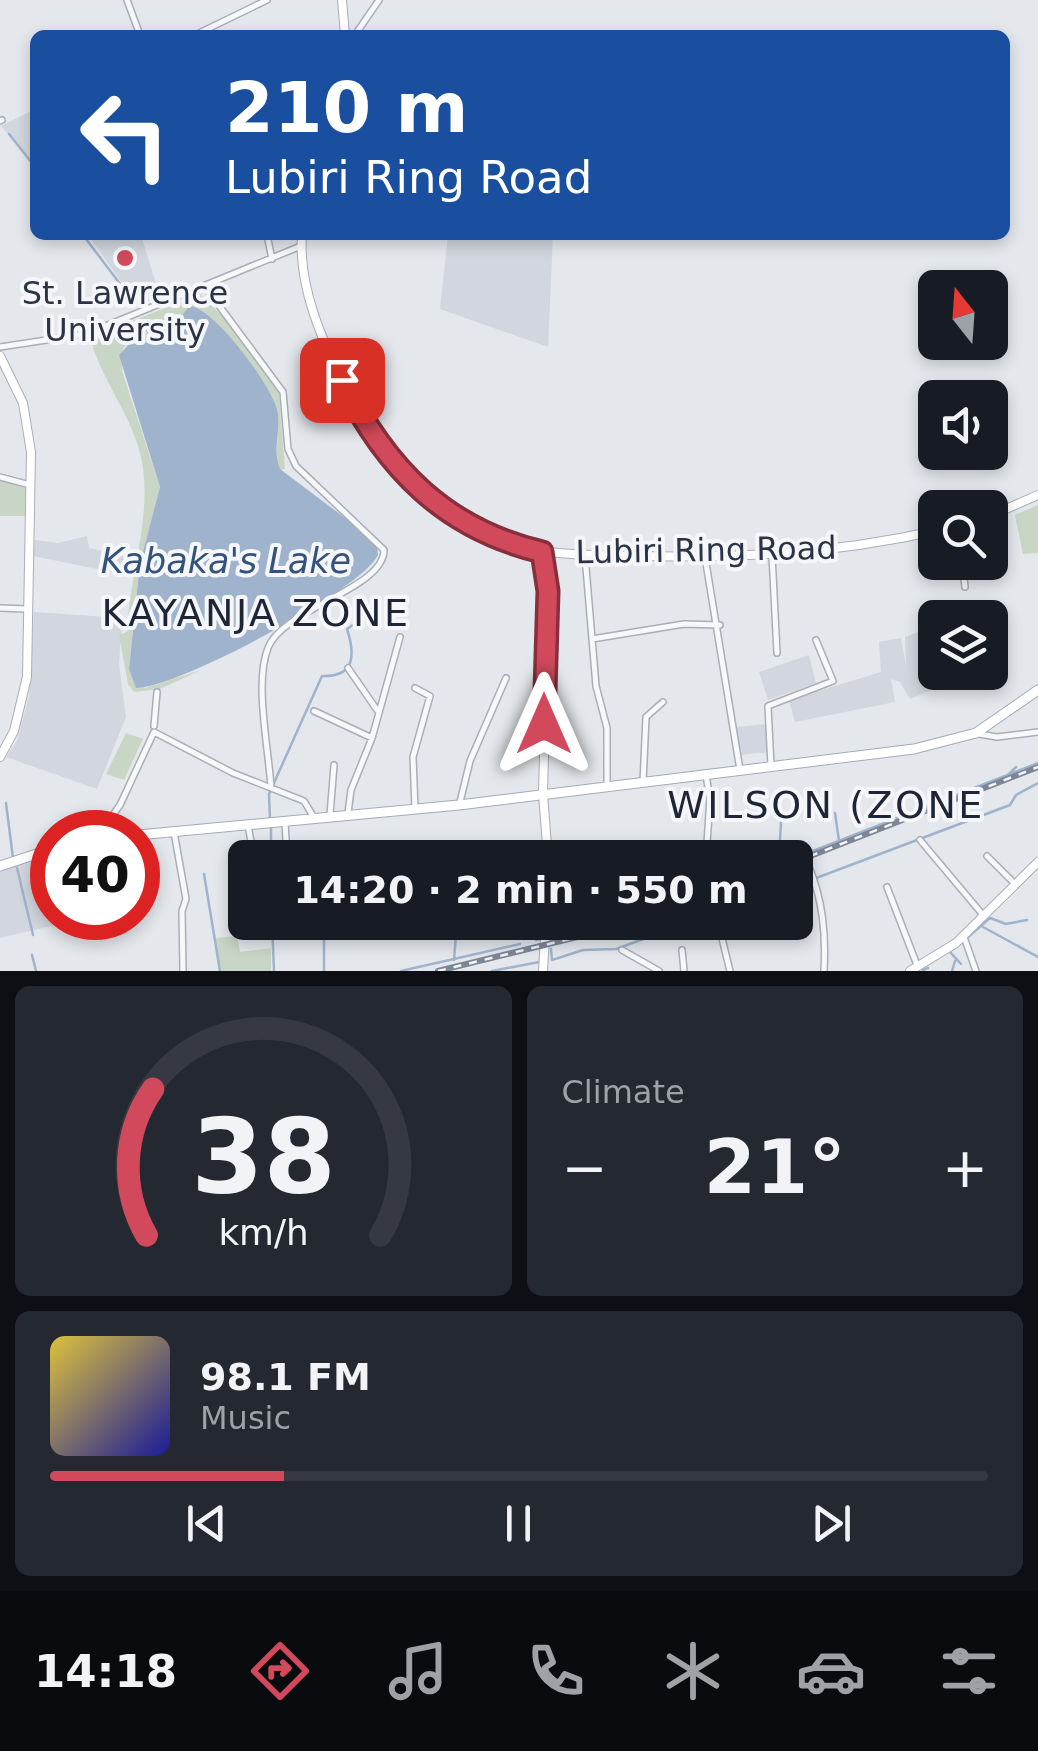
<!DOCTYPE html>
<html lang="en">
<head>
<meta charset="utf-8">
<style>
  :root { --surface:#171b24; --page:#242831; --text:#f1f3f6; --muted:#9ea1a6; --line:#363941; --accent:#d1495b }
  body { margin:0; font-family:"DejaVu Sans",sans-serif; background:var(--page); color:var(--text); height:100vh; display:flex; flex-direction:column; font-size:38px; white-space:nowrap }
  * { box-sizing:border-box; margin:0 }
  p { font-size:32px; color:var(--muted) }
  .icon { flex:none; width:55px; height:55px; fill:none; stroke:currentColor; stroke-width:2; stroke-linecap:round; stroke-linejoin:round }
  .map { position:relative; height:971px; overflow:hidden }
  .side { display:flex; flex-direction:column; gap:15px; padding:15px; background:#0d0f14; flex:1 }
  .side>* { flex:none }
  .hud { position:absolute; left:30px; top:30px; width:980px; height:210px; border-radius:15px; box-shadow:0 5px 15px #0003; background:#1a4fa0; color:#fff; overflow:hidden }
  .needle { width:65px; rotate:343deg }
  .tools { position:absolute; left:918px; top:270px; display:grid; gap:20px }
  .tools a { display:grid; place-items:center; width:90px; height:90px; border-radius:15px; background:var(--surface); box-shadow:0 5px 15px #0003; font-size:50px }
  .speed { position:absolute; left:30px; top:810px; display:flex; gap:20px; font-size:50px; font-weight:700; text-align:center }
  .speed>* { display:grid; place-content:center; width:130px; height:130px; border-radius:50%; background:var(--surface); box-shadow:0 5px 15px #0003; line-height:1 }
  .speed .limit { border:15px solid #d22; background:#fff; color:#111 }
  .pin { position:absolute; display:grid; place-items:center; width:85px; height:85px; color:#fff; margin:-42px; border-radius:20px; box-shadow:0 5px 15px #0006 }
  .me { position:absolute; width:110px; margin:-55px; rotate:0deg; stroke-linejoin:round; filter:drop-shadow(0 0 8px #0008) }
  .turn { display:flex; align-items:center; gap:35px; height:210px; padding:0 30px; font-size:45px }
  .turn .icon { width:130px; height:130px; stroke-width:2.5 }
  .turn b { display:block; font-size:70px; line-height:85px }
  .big { font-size:75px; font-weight:600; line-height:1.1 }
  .side .widget { flex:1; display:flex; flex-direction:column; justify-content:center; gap:15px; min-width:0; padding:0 35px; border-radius:15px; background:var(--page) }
  .side .dial { align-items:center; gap:0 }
  .dial svg { height:260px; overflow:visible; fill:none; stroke:var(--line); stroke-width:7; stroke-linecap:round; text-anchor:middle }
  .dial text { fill:var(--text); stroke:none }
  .song { display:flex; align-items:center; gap:30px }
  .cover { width:120px; height:120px; border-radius:15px; background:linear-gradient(135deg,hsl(50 70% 55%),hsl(240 70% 35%)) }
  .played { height:10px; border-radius:5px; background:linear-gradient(90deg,var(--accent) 25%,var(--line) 25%) }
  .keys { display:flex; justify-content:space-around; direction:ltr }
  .heat { display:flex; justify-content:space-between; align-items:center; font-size:55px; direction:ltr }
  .side .tiles { flex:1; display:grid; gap:15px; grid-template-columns:1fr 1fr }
  .widget:last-child { grid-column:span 2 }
  .trip { position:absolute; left:228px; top:840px; width:585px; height:100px; border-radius:15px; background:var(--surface); box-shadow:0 5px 15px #0003; font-weight:600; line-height:100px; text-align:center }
  .dock { display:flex; height:160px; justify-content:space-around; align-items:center; background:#090b0e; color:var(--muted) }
  .dock .icon { width:70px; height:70px }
  .dock .selected { color:var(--accent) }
  .dock b { font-size:45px; color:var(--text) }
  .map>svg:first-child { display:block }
  .built { fill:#d2d6de }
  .green { fill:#c9d6c5 }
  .water { fill:#9fb4cc }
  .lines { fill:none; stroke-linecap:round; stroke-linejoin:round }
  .stream { stroke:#9fb4cc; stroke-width:2.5 }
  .street-casing { stroke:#a9aeb7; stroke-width:8 }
  .secondary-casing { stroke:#a9aeb7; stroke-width:10 }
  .primary-casing { stroke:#a3abb8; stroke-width:11 }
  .street { stroke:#f7f8fa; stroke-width:5 }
  .secondary { stroke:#fff; stroke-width:8 }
  .primary { stroke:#fff; stroke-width:9 }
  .rail-casing { stroke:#7d8696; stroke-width:6 }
  .rail { stroke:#f4f6f9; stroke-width:2.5; stroke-dasharray:8; stroke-linecap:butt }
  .route-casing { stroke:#882f3b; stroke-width:25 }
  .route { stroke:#d1495b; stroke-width:18 }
  .poi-dot { fill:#d1495b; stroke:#f4f6f9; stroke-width:4 }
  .labels { text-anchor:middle; stroke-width:8; stroke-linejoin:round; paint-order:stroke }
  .poi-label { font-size:32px; fill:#2b3445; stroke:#f4f6f9 }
  .street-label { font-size:32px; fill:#2b3445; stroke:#f4f6f9 }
  .water-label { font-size:35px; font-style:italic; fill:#34527a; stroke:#f4f6f9 }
  .quarter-label { font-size:38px; letter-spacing:2.5px; fill:#1d2536; stroke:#f4f6f9 }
</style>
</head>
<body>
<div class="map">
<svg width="1038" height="971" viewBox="0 0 1038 971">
  <rect width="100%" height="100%" fill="#e4e7ec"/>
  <path class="built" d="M35,109V166L1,126Z
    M88,235H141L160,297L137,304Z
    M448,235H553L548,347L440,309Z
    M87,536L89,548L129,557L127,575L33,556L35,540L58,543Z
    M34,612L122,618L119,665L126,717L97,789L6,757L17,741L29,696Z
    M935,626V672L953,673L954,681L910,699L900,682L891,679L895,702L795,722L789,700L881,672L879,642L901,638L906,666L905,637Z
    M809,655L816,683L768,700L759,672Z
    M767,724L770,752L740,755L737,727Z
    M39,858L55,925L0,938V872Z"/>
  <path class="green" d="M200,294L234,328L279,393L285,469L275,472C276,452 280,428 276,408C272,379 212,328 190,306L169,330L168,343L131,342L123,348L122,371L160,487L140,563L129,669L145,688L201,670L160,689L134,692L128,684L119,635L127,632C129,572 156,509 139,449C128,411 103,381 92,344L107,331Z
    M0,481L26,488L27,516H0Z
    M1038,505V553L1023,554L1015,515Z
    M126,733L143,739L124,780L106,774Z
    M237,936L240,952L271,948V971H220L215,938Z"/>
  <path class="water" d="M190,306C215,309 268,382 276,406C283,427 271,449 280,469L377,542L378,555C362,590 177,688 136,688L129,669L140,563L160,487L119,355L131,342L168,343V330Z"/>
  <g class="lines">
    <path class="stream" d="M9,134L35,167
      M83,235L130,297
      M145,324L153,342
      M1008,775L1016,767
      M6,803L13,858
      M835,813L839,841
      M270,819L269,794L322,676C356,677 355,654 347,629L369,614
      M271,827V858
      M779,858L781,822
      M795,858L1038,763
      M17,868L33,935
      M204,874L220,971
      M795,886L1010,805L1016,795L1038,783
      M272,922L274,971
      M983,927L1038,957
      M304,930L324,931V971
      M968,937L990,918L1006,924L1027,920
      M536,940L540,939
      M552,943L551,937L620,922
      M551,949L552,960L583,950L616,949L690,922
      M950,952L961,964
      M32,955L36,971
      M454,960L457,922
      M923,970L928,968
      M401,971L520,944
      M492,971L539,962
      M952,971L955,961"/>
    <defs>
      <path id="street" d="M127,0L140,35
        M195,35L267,0
        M355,35L379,0
        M0,121L2,120
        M267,235L272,259
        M206,288L283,392L288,449L296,466L384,550C384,589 282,609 268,648C254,683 269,750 271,788
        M0,347L86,334L301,246
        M0,477L30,485
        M772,555L777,653
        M585,556L596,686L607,728V787
        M705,557L740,770
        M962,562L965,587
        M984,562V568
        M0,608L27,609
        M592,639L684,624L720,625
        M348,668L377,710
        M415,688L430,696L413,757L415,809
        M314,711L372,738
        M154,726L157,692
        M979,734L997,737L1038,732
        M771,766L768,706L833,681L816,640
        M643,783L646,717L663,702
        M460,802L470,761L506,678
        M348,813L351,790L372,738L400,637
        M330,815L334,765
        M285,822L287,858
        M248,825L254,858
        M101,832L120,805L154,732L233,773L304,801L313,816
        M174,832L186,899L182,911L183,971
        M920,840L983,915
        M454,847L546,851
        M987,856L1016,885
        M706,858L710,799L706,775
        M808,864C823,900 826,934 824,971
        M887,887L917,965
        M718,922L730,971
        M964,937L976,971
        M622,950L659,971
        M682,950L684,971"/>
      <path id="secondary" d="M342,0L345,35
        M302,235C298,287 323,342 345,387C374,444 419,501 477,531C524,556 581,555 633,556C739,558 832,554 935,531
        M0,356L23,403L31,452L27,677L14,731L0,757
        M990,516L1038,495
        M543,552L548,591L543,794L548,858
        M543,971L546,922
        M910,971L956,943L1038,862"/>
      <path id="primary" d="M138,835L459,805L914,749L976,733L1038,690
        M0,866L52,849"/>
    </defs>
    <use href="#street" class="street-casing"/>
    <use href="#secondary" class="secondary-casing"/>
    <use href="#primary" class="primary-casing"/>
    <use href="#street" class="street"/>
    <use href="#secondary" class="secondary"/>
    <use href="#primary" class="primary"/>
    <defs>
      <path id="rail" d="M795,862L1038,767
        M438,971L639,922"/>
    </defs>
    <use href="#rail" class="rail-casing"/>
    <use href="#rail" class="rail"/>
  </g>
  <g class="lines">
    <defs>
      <path id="route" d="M342,380C386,469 445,529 542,552L548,591L544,724"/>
    </defs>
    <use href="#route" class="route-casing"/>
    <use href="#route" class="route"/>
  </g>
  <circle class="poi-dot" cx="125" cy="258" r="10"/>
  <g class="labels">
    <g class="poi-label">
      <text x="125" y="304">St. Lawrence<tspan x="125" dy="37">University</tspan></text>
    </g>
    <g class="street-label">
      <text transform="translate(706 550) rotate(-1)" y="11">Lubiri Ring Road</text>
    </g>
    <g class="water-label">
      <text x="226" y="573">Kabaka's Lake</text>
    </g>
    <g class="quarter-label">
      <text x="256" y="626">KAYANJA ZONE</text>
      <text x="826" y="818">WILSON (ZONE</text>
    </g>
  </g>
</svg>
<div class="tools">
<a><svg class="needle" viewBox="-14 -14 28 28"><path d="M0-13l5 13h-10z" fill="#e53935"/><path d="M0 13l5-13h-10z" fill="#9ea1a6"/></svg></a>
<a><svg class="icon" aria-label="sound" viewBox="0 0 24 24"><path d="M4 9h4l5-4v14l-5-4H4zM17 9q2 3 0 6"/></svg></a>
<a><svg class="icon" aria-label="search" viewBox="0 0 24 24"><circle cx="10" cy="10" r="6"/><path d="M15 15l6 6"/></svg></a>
<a><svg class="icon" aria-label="layers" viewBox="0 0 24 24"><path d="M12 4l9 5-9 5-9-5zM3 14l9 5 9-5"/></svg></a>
</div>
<div class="speed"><div class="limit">40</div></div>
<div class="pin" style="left:342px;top:380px;background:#d93025"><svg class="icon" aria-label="arrive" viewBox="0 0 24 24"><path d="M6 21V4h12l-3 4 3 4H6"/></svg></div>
<svg class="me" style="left:544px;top:724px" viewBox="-20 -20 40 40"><path d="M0-17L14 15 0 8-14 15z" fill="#d1495b" stroke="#fff" stroke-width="4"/></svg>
<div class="trip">14:20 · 2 min · 550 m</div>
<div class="hud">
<div class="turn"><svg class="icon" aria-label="left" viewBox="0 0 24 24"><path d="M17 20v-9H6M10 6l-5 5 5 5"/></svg><div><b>210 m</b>Lubiri Ring Road</div></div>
</div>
</div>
<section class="side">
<div class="tiles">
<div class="widget dial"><svg viewBox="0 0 100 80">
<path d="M14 69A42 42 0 1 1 86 69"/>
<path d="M14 69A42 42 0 0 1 16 24" stroke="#d1495b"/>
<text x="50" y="56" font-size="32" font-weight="700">38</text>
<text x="50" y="72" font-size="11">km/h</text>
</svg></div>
<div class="widget"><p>Climate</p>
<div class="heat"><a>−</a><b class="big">21°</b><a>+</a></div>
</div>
<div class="widget">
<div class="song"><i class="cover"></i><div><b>98.1 FM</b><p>Music</p></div></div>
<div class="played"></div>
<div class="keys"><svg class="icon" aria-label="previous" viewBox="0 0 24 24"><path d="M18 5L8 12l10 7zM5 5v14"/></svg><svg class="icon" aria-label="pause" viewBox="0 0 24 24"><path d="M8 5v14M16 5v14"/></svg><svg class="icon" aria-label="next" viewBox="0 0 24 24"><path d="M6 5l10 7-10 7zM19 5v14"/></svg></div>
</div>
</div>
</section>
<nav class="dock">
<b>14:18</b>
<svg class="icon selected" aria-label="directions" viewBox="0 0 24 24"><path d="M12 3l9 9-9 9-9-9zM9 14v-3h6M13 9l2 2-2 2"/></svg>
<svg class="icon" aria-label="music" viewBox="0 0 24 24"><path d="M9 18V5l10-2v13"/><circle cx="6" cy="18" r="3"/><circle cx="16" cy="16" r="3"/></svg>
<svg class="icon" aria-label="phone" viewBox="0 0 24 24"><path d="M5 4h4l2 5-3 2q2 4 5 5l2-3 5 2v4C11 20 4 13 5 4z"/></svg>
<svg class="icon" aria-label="climate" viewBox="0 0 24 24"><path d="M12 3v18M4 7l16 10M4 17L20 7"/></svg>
<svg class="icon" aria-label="car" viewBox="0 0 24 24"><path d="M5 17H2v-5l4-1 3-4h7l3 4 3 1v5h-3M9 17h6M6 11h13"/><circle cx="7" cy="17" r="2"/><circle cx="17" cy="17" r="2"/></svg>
<svg class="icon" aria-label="filters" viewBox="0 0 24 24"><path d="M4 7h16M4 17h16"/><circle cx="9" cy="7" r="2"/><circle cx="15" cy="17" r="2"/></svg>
</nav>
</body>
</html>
